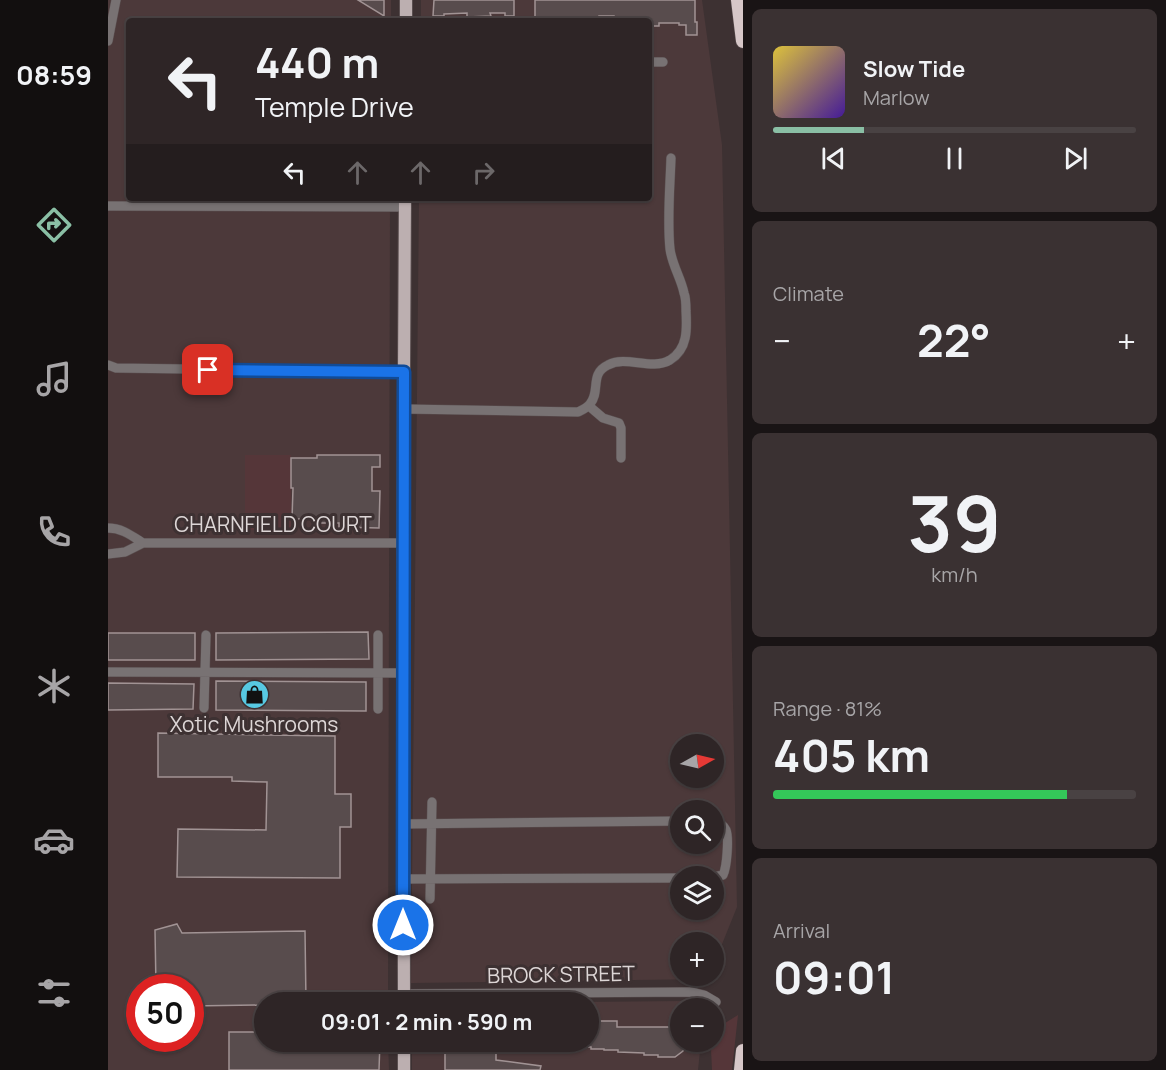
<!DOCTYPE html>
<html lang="en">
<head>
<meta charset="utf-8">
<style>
  :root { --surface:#2e2526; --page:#3a3132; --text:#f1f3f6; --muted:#a7a5a7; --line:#494243; --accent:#8abfa5 }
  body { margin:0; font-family:Manrope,sans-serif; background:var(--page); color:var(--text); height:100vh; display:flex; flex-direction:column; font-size:22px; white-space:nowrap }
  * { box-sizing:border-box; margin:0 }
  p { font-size:20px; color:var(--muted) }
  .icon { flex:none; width:33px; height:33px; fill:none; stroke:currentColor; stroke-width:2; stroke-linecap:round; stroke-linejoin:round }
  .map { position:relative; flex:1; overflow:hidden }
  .panel { display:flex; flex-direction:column; gap:9px; padding:9px; background:#191415; width:423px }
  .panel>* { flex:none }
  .top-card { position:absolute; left:18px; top:18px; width:526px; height:183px; border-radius:6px; box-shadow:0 2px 4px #0004,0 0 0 2px var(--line); background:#2e2526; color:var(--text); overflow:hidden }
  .needle { width:39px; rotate:82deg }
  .buttons { position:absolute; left:562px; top:734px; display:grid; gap:12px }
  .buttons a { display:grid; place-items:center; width:54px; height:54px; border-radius:50%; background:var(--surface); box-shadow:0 2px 4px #0004,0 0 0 2px var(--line); font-size:30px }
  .speed { position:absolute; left:18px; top:974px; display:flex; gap:12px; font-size:30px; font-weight:700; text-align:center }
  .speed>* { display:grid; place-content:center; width:78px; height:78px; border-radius:50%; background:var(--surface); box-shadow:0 2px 4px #0004,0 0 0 2px var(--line); line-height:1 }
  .speed .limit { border:9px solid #d22; background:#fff; color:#111 }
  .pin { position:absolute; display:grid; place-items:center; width:51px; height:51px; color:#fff; margin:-26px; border-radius:12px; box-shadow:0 3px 9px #0006 }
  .me { position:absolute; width:66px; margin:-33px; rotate:0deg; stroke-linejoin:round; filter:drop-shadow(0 0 4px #0008) }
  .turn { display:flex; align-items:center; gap:21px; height:126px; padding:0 30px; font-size:27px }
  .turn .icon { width:78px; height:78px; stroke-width:2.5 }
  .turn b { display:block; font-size:42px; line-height:51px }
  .lanes { display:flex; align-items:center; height:57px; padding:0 30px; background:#0003; justify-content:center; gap:30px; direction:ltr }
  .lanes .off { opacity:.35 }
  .big { font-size:45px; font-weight:700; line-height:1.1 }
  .panel .tile { flex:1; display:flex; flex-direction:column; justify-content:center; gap:9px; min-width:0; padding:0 21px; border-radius:9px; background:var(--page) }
  .panel .dial { align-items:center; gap:0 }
  .dial b { font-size:78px; line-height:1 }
  .song { display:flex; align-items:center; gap:18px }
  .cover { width:72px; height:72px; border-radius:9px; background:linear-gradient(135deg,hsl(50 70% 55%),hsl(260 70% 35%)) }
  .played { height:6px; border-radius:3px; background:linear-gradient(90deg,var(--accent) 25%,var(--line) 25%) }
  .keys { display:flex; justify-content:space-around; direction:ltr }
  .heat { display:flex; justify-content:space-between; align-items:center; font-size:33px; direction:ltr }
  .charge { height:9px; border-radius:4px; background:linear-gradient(90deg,#34c759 81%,var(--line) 0) }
  .trip { position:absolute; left:146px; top:992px; width:345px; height:60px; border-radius:30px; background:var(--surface); box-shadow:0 2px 4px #0004,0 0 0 2px var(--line); font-weight:700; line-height:60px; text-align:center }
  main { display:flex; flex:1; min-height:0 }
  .tabs { display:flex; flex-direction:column; width:108px; justify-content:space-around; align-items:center; background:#120f0f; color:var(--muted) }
  .tabs .icon { width:42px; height:42px }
  .tabs .selected { color:var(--accent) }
  .tabs b { font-size:27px; color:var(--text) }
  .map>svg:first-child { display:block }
  .built { fill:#4c393a; fill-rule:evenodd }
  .green { fill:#553639 }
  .building { fill:#584c4d; stroke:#a19394; stroke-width:1.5 }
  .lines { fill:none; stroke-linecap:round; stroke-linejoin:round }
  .minor-casing { stroke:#5a4f50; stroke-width:10 }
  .major-casing { stroke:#5a4f50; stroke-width:14 }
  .highway-casing { stroke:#5a4f50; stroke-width:15 }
  .minor { stroke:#787273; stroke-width:9 }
  .major { stroke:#bcafb0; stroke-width:12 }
  .highway { stroke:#d6c7c8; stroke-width:14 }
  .route-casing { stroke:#114b97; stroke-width:15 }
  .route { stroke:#1a73e8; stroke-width:10 }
  .labels { text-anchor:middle; stroke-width:6; stroke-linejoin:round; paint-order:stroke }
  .street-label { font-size:21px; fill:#ddd6d6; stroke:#3d3132 }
  .poi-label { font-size:21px; fill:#ddd6d6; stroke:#3d3132 }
</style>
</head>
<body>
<main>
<nav class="tabs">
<b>08:59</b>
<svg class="icon selected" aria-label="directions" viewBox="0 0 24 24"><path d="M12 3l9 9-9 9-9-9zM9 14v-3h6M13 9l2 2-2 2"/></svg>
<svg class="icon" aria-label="music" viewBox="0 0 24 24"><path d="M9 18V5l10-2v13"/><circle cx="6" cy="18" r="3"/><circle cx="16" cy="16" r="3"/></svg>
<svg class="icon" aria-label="phone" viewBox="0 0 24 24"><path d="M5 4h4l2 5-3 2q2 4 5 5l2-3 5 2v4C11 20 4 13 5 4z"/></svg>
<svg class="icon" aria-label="climate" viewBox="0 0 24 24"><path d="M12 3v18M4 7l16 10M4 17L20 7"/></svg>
<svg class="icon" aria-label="car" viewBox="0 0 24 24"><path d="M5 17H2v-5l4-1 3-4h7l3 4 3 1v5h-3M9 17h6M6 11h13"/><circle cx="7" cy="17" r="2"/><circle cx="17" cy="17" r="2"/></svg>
<svg class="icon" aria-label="filters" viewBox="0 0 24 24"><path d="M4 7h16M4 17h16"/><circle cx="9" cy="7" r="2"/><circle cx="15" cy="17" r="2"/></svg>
</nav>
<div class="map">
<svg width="635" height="1070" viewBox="0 0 635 1070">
  <rect width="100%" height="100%" fill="#3d3132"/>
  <path class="built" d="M0,0H283V21H21V198H282L280,1002H156V1041H280L281,1070H0ZM32,987H82V1038H32Z
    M313,0H594L614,145L629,907L606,964V942H573V975H602L600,979L303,983L311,198H542V21H313ZM573,744H606V777H573ZM573,810H606V843H573ZM573,876H606V909H573Z
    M577,1001L586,1008H573V1041H593L590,1070H304V1041H480V1002H472Z"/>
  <path class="green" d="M137,455H183V530H137Z
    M630,1015L624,1070H604L603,1049L605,1043L617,1023Z"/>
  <path class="building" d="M250,0H276V16Z
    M326,0H406V16H397V13H382L383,16L359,17V13L336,14V16H325Z
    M427,0H587V22H589V35H578V25H571V23H551V26H542V21H535V18H521V21H506V16H491V21H484V17H456V21H449V17L427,18Z
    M209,455H272V467H264V491H272L271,528L231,527V523H206V519H184L185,488H183V458H209Z
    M260,632L261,659L108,660V633Z
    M0,633H87V660H0Z
    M108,681L258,682V711L108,710Z
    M0,683L86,684L85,709L0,710Z
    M50,733L227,736V794H243V827H232V878L69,877L70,829L158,830L159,782L124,781V777H50Z
    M69,924L74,933L197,931L198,1002H156V1005L82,1006V987H48L47,930Z
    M480,1021H509V1027H573V1041H579L575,1051L567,1057H550V1055H536V1053L510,1052V1050H496V1049H483V1047H480Z
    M121,1032H156V1041H272L271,1070H121Z
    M337,1041H388V1060L433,1066L432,1070H337Z"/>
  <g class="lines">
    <defs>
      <path id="minor" d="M0,41L8,0
        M542,62H555
        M0,206L297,207
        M0,365L8,368L296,372
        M481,406L495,418L511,423L513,428V458
        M296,409L470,412C474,410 479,408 482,404C493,391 481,374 500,365C519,355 543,371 562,360C580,349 579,329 578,311C578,305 578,298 576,293C573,278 564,265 562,249C559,220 562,188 563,158
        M0,528C14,528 24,536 35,543L17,552L0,554
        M35,543H295
        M0,672L295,673
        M96,708L98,635
        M270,709V635
        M606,821C611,823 615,824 618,830C621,838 619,867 615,875L606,877
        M295,824L573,821
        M295,879L573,878
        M322,899L324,802
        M296,994L584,992L596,995L608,1002"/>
      <path id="major" d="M298,21V0
        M296,1002L295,543L297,198
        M296,1041V1070"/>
      <path id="highway" d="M630,0L635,41
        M633,1070L635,1051"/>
    </defs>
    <use href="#minor" class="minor-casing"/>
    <use href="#major" class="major-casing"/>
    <use href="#highway" class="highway-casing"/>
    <use href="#minor" class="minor"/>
    <use href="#major" class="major"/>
    <use href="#highway" class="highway"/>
  </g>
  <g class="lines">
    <defs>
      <path id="route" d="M100,370L296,372L295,925"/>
    </defs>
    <use href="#route" class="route-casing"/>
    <use href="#route" class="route"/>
  </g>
  <defs>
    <symbol id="shop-disc" viewBox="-11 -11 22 22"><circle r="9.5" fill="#57c9e2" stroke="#3d3132"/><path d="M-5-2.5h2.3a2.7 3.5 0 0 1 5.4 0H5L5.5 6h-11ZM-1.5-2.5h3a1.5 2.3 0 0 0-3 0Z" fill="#111"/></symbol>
  </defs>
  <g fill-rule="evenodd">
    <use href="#shop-disc" x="130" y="678" width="33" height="33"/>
  </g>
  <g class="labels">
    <g class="street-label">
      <text x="165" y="532">CHARNFIELD COURT</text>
      <text transform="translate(453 975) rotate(-1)" y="7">BROCK STREET</text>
    </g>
    <g class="poi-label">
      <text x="146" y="732">Xotic Mushrooms</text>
    </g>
  </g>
</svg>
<div class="buttons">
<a><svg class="needle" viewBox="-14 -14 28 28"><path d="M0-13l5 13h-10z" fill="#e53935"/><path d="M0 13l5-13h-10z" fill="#a7a5a7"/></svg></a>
<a><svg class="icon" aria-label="search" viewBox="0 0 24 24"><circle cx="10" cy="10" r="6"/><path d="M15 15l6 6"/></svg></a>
<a><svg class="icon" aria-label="layers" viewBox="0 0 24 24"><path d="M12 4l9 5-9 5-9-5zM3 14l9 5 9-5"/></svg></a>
<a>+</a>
<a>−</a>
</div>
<div class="speed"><div class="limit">50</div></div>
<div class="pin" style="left:100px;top:370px;background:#d93025"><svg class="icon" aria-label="arrive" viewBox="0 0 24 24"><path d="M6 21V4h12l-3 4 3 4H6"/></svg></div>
<svg class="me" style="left:295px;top:925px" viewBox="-20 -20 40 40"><circle r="17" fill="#1a73e8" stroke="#fff" stroke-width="3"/><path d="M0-11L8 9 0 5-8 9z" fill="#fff"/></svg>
<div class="trip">09:01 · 2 min · 590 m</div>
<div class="top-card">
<div class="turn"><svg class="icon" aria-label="left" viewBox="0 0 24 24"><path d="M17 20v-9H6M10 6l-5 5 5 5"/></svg><div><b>440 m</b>Temple Drive</div></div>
<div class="lanes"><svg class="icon" aria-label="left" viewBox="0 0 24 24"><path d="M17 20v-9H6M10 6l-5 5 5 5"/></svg><svg class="icon off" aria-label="ahead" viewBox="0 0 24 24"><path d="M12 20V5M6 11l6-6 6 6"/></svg><svg class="icon off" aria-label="ahead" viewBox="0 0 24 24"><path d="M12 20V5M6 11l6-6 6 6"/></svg><svg class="icon off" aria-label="right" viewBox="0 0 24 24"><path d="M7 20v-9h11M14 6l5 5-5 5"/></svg></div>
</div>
</div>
<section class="panel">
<div class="tile">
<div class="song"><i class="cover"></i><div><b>Slow Tide</b><p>Marlow</p></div></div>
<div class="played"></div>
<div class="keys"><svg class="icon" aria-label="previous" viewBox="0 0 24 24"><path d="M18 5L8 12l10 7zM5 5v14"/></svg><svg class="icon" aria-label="pause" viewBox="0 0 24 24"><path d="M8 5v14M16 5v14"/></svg><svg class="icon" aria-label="next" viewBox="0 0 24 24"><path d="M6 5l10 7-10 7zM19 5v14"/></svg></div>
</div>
<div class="tile"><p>Climate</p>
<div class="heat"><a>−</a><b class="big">22°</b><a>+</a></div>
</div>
<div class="tile dial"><b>39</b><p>km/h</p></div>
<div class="tile"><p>Range · 81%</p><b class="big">405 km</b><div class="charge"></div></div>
<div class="tile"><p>Arrival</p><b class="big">09:01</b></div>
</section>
</main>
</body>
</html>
